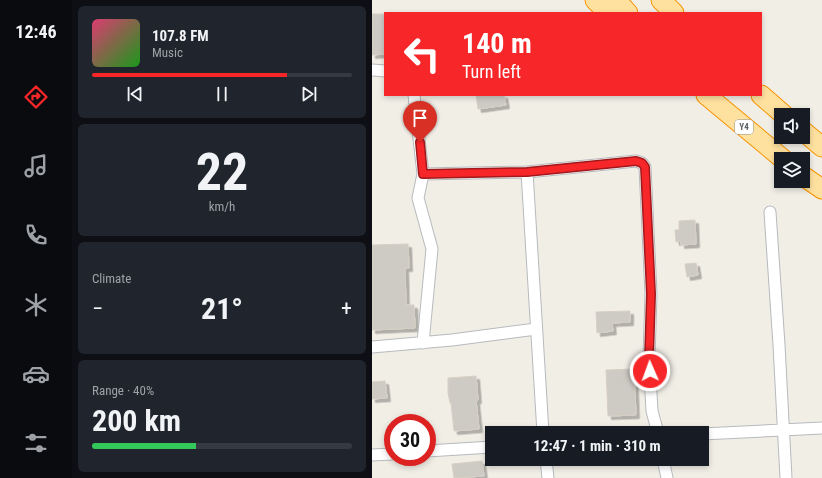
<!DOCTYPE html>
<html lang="en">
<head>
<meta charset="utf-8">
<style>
  :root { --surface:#171b24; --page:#20242c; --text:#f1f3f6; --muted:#9ea1a6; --line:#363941; --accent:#f72629 }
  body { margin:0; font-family:"Roboto Condensed",sans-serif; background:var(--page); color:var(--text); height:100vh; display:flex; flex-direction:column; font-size:15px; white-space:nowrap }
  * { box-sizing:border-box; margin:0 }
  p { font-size:13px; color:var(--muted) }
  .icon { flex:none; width:22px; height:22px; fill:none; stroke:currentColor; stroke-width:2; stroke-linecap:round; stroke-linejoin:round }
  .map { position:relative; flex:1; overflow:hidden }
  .details { display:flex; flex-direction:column; gap:6px; padding:6px; background:#0d0f14; width:300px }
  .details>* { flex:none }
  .guide { position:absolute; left:12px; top:12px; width:378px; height:84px; border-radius:0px; box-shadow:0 2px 6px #0003; background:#f72629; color:#fff; overflow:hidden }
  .tools { position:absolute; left:402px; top:108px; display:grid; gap:8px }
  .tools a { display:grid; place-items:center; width:36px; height:36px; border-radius:0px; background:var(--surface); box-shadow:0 2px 6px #0003; font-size:20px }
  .speed { position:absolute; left:12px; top:414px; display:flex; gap:8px; font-size:20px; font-weight:700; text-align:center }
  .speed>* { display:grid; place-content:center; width:52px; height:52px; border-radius:50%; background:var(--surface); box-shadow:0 2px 6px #0003; line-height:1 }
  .speed .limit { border:6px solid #d22; background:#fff; color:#111 }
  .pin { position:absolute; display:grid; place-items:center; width:34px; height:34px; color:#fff; margin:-41px -17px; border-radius:50% 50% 50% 0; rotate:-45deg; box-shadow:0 0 4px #0007 }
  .pin .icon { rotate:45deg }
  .me { position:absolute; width:44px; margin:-22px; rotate:358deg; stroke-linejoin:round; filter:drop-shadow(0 0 3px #0008) }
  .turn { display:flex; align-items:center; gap:14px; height:84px; padding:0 12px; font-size:18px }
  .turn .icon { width:52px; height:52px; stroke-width:2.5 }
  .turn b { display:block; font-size:28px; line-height:34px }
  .big { font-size:30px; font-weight:700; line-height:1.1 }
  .details .card { flex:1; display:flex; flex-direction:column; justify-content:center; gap:6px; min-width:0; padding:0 14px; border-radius:6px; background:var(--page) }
  .details .dial { align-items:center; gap:0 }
  .dial b { font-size:52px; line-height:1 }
  .song { display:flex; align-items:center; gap:12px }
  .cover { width:48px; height:48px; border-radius:6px; background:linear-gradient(135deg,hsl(340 70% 55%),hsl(120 70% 35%)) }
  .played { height:4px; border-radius:2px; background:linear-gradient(90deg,var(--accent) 75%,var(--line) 75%) }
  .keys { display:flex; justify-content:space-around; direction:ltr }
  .heat { display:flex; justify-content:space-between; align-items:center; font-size:22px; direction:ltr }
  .charge { height:6px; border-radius:3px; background:linear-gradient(90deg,#34c759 40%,var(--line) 0) }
  .trip { position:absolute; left:113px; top:426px; width:224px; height:40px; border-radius:0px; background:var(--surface); box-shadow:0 2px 6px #0003; font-weight:700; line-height:40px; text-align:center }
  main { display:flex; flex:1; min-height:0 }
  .dock { display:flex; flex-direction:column; width:72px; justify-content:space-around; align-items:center; background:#090b0e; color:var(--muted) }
  .dock .icon { width:28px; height:28px }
  .dock .selected { color:var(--accent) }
  .dock b { font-size:18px; color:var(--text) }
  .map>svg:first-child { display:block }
  .building { fill:#cecbc5; stroke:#d7cfc4; filter:url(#shadow) }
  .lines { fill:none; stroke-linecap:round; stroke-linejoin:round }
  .minor-casing { stroke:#b7babe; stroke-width:13 }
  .trunk-casing { stroke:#f89300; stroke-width:21 }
  .minor { stroke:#fff; stroke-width:11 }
  .trunk { stroke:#ffe19f; stroke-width:19 }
  .route-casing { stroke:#a1191b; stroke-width:10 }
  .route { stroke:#f72629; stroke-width:7 }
  .labels { text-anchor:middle; stroke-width:3.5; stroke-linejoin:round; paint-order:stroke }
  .shield { fill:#fff; stroke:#8e9295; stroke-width:1 }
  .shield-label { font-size:9px; font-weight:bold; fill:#5e6368 }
</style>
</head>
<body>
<main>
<nav class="dock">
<b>12:46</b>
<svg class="icon selected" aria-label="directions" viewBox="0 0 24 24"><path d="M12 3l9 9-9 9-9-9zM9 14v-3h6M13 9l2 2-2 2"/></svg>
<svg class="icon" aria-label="music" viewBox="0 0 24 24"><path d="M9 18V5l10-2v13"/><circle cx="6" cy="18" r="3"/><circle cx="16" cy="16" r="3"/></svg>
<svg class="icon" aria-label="phone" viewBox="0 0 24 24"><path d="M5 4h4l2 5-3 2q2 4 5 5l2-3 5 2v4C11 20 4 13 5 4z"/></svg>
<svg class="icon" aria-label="climate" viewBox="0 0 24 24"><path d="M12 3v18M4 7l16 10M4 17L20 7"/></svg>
<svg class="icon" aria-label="car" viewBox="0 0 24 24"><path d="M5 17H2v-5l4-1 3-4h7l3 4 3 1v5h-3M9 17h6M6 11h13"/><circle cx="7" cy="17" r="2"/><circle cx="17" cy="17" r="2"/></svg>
<svg class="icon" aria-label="filters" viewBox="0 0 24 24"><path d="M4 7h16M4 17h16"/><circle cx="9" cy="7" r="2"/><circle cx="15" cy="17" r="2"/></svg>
</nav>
<section class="details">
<div class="card">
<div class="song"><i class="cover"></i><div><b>107.8 FM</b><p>Music</p></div></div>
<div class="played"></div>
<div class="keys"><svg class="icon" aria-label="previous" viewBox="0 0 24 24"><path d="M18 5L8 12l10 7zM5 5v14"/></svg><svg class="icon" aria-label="pause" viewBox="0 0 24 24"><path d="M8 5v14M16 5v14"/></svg><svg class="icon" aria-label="next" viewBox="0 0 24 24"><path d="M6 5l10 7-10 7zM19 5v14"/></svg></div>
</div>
<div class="card dial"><b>22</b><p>km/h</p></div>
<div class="card"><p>Climate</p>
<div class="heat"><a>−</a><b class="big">21°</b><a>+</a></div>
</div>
<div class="card"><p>Range · 40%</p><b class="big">200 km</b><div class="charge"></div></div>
</section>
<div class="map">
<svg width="450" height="478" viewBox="0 0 450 478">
  <defs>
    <filter id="shadow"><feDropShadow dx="3.5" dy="3.5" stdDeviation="0" flood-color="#0004"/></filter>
  </defs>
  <rect width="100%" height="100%" fill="#f1eee6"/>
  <path class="building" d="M0,14H13V54L0,55Z
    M104,95H132L134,105L106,109Z
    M323,220L324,244L309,245V241L304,242L303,230H307V221Z
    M36,244L37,268H33L34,305H42L43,328L0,330V245Z
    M324,263L326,275L315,277L313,264Z
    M258,311V322L240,323L241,331L225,333L224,312Z
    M262,369L264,415L236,416L234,370Z
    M104,376L106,400H104L107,429L82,431L79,403H78L76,393V378Z
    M13,381L15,398L0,399V382Z
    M110,461L112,476L82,478L80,464Z"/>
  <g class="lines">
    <defs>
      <path id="minor" d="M0,70L13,71
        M42,95L51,174L46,198L60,249L51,343
        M51,174L155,172
        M398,212L407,345L414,478
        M0,347L80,340L164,329
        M171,433L155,172L264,161L270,163L273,167L279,294L277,358L280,411L286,433
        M330,434L450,428
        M55,451L120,447
        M0,455L21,454
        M174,459L176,478
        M291,459L295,478"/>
      <path id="trunk" d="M223,0L236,13
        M244,0L256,13
        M289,0L302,13
        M334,95L411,159
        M389,95L412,115
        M431,131L450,147
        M431,176L450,189"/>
    </defs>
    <use href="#minor" class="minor-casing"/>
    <use href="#trunk" class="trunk-casing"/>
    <use href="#minor" class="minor"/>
    <use href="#trunk" class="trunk"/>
  </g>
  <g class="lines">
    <defs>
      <path id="route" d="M48,142L51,174L155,172L264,161L270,163L273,167L279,294L277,358L278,371"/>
    </defs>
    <use href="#route" class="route-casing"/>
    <use href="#route" class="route"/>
  </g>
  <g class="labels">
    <rect class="shield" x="363" y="120" width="18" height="14" rx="3"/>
    <g class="shield-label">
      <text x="372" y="130">Y4</text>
    </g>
  </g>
</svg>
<div class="tools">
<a><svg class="icon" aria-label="sound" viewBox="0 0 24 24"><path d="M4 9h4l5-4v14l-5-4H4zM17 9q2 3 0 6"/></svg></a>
<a><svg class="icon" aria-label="layers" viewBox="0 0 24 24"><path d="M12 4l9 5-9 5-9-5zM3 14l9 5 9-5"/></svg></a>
</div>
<div class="speed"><div class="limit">30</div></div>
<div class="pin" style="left:48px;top:142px;background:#d93025"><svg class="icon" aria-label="arrive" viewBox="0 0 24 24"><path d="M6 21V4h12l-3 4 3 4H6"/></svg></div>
<svg class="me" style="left:278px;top:371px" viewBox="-20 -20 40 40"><circle r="17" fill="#f72629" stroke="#fff" stroke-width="3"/><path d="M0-11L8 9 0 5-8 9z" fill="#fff"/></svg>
<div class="trip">12:47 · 1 min · 310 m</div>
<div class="guide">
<div class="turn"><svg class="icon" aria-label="left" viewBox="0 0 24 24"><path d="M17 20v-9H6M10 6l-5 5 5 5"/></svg><div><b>140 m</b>Turn left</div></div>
</div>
</div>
</main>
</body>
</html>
